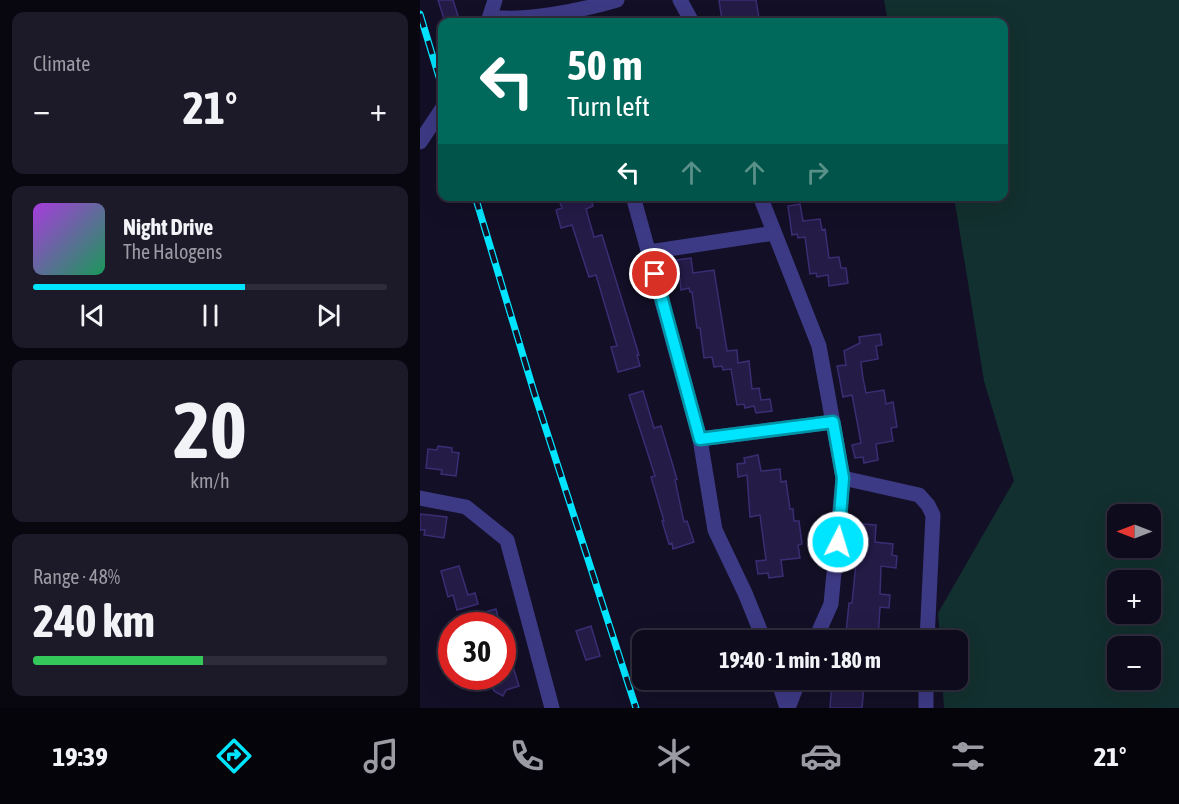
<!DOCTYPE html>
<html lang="en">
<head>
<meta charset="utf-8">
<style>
  :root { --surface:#0e0b1c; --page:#1c1929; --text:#f1f3f6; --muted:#9b9ba3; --line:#2e2b3b; --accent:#00e5ff }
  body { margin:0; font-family:"Asap Condensed",sans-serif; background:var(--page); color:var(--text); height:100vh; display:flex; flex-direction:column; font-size:22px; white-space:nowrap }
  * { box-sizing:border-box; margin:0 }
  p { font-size:20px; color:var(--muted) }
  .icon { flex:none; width:33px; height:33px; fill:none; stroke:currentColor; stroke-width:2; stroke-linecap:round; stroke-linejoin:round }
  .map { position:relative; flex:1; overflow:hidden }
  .side { display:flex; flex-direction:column; gap:12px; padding:12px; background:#08060f; width:420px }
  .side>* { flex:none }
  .guide { position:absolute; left:18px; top:18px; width:570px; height:183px; border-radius:12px; box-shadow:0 6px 24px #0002,0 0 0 2px var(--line); background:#00695c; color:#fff; overflow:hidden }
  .needle { width:39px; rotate:270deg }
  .buttons { position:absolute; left:687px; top:504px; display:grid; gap:12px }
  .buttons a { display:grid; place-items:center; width:54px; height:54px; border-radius:12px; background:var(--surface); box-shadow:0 6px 24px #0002,0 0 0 2px var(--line); font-size:30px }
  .speed { position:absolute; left:18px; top:612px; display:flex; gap:12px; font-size:30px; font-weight:700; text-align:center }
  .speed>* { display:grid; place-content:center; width:78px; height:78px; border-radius:50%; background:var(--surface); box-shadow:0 6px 24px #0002,0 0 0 2px var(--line); line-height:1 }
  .speed .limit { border:9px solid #d22; background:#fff; color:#111 }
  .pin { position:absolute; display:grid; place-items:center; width:51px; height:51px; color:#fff; margin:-26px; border:3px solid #fff; border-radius:50%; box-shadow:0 2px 6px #0007 }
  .me { position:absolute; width:66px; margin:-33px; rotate:5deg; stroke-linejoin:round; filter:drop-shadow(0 0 4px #0008) }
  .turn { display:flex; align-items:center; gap:21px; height:126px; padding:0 30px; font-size:27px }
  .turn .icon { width:78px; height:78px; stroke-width:2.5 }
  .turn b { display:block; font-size:42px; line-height:51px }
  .lanes { display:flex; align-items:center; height:57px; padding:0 30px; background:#0003; justify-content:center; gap:30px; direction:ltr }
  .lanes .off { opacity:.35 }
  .big { font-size:45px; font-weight:700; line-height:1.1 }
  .side .card { flex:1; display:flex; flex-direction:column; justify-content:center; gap:9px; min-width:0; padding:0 21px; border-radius:12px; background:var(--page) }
  .side .dial { align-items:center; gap:0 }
  .dial b { font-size:78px; line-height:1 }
  .song { display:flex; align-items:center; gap:18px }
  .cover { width:72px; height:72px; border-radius:9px; background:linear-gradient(135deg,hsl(280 70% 55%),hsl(150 70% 35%)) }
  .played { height:6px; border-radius:3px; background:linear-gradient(90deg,var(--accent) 60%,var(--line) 60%) }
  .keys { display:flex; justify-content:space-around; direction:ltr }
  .heat { display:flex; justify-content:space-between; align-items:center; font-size:33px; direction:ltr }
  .charge { height:9px; border-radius:4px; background:linear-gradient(90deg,#34c759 48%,var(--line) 0) }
  .trip { position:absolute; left:212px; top:630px; width:336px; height:60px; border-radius:12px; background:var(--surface); box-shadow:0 6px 24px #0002,0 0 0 2px var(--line); font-weight:700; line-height:60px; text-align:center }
  .tabs { display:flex; height:96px; justify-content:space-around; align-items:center; background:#06040b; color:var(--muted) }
  .tabs .icon { width:42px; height:42px }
  .tabs .on { color:var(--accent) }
  .tabs b { font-size:27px; color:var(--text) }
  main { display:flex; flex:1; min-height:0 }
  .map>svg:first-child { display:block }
  .green { fill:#12302f; fill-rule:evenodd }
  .building { fill:#241b47; stroke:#3b2d73; stroke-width:1.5 }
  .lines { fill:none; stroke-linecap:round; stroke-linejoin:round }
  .service { stroke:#3d3a85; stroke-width:8 }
  .minor { stroke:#3d3a85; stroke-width:15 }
  .rail-casing { stroke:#00e5ff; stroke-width:7 }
  .rail { stroke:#130f26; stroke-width:4.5; stroke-dasharray:14; stroke-linecap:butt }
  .route-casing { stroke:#0095a6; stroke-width:15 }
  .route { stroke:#00e5ff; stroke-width:10 }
</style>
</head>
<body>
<main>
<section class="side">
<div class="card"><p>Climate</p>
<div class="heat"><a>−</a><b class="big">21°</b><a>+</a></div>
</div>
<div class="card">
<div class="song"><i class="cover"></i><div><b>Night Drive</b><p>The Halogens</p></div></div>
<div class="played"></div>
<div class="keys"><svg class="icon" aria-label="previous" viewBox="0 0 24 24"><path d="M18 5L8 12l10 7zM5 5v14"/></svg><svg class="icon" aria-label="pause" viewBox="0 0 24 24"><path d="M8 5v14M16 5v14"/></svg><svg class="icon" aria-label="next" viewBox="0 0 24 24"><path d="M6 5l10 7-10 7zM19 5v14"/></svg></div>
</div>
<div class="card dial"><b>20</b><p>km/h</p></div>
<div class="card"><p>Range · 48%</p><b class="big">240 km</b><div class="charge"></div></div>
</section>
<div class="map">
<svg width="759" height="708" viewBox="0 0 759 708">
  <rect width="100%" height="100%" fill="#130f26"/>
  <path class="green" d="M464,0H759V708H524L522,680H537V640H520L518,613L594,481L564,381L534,197L584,196V22H468ZM698,514H730V548H698ZM698,580H730V614H698ZM698,646H730V680H698Z"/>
  <path class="building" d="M18,0H33L40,22H25Z
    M299,0H336L339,18L327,20V22H313V18L302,20Z
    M150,196H170L173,206L166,209L174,237L182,235L219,355H217L220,366L198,372L191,347L197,346L176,275L169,277L152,225L141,228L136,210L142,208L139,200Z
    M380,204L383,221L400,219L402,230L405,229L409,258L419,257L421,268H426L428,283L409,286L408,275L397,277L396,273L390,274L385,237L378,238L377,234L372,235L368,206Z
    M271,258L273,273L294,270L307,351L317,350L318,363L329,361L332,389L339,388L341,400L350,399L352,411L336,413L334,406L325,408L324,404L317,405L311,369L303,370L302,366L294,367L292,357L284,358L280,328H277L272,292H270L269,288L261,290L260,279L251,280L249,268L258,267L257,260Z
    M460,334L462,345L456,346L458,359L441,362L443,378L446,393L464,390L466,404L473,402L477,427L471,428L473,441L456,444L458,460L444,463L443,457L435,458L432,445L441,443L437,421L432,395L423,397L417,366L426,365L424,351L440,343L439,337Z
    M223,391L234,428L241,426L257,479L255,480L264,522L267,521L274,542L253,549L252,543L249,544L242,521H244L231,477L235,476L209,395Z
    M18,446L32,448V452L39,453L36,476L21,474L22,470L6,468L8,449L17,450Z
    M338,455L341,471L360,469L361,482L366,481L370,509H373L374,521H379L382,544L378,545L380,558L361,560L363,576L349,578L348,573L338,574L336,561L346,560L340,515L330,517L327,475L318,477L317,464L325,463L324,458Z
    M0,514L27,517L24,538L4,535L5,530H0Z
    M443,524L456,525L455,542L473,544L472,555L477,556L476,568L461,566L460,594L470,595L469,608L460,607L458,640H443L444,638L434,637L435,634L426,633L429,603H432L437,553H441Z
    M39,566L48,595L55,593L58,604L37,610L33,595L28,597L21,571Z
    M76,609L80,626H57L54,615Z
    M171,626L180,656L166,660L156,631Z
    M82,644H86L99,686L86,690L83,696L74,691L69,676H82Z
    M412,682L444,685L442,708H410Z"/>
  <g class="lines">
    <path class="service" d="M344,640L397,636"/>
    <path class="minor" d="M260,0L272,22
      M70,17C105,22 163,10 197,0
      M68,22L75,0
      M0,142L22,109
      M213,196L280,439L295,530L325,593L344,640
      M340,196L399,346L423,478L411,604L395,640
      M229,252L354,233
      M280,439L413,422
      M423,478L499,495L508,505L513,515L507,640
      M0,498L46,507L87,540L132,708
      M358,680L367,708
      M368,708L379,680
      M506,708V680"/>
    <defs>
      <path id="rail" d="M0,14L22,87
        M55,196L114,392L216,708"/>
    </defs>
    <use href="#rail" class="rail-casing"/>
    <use href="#rail" class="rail"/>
  </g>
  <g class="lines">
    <defs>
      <path id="route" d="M235,274L280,439L413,422L423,478L418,542"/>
    </defs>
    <use href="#route" class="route-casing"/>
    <use href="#route" class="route"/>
  </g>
</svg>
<div class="buttons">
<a><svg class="needle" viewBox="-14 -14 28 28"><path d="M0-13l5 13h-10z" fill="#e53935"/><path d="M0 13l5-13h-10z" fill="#9b9ba3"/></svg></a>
<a>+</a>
<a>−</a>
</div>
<div class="speed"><div class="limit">30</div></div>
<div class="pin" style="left:235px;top:274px;background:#d93025"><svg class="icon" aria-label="arrive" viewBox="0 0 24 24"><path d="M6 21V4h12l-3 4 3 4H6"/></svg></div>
<svg class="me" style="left:418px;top:542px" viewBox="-20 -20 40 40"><circle r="17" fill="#00e5ff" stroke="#fff" stroke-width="3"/><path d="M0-11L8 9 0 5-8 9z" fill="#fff"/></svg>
<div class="trip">19:40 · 1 min · 180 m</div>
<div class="guide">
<div class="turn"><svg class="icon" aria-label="left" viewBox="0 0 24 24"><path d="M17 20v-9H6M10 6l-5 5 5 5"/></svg><div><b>50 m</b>Turn left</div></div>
<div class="lanes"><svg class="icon" aria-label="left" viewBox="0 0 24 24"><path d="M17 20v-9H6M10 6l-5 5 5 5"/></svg><svg class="icon off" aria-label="ahead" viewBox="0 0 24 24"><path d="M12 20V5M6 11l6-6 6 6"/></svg><svg class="icon off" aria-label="ahead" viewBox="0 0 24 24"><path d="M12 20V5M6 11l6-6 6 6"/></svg><svg class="icon off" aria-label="right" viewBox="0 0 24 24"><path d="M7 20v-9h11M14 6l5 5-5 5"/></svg></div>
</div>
</div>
</main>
<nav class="tabs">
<b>19:39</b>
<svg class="icon on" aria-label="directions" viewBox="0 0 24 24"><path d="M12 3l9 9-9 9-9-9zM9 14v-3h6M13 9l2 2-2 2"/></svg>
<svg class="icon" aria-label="music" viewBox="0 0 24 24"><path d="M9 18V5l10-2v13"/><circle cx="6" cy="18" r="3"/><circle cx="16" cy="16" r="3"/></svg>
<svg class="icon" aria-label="phone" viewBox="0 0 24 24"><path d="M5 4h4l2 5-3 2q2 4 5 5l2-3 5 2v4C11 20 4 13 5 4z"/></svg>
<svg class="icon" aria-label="climate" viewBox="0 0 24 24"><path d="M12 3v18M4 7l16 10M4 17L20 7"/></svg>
<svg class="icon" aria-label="car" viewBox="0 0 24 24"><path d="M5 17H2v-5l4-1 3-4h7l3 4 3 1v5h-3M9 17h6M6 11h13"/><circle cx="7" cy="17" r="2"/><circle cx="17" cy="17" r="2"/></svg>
<svg class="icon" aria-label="filters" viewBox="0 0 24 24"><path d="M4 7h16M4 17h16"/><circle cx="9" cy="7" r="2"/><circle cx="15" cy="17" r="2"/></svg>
<b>21°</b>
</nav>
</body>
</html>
